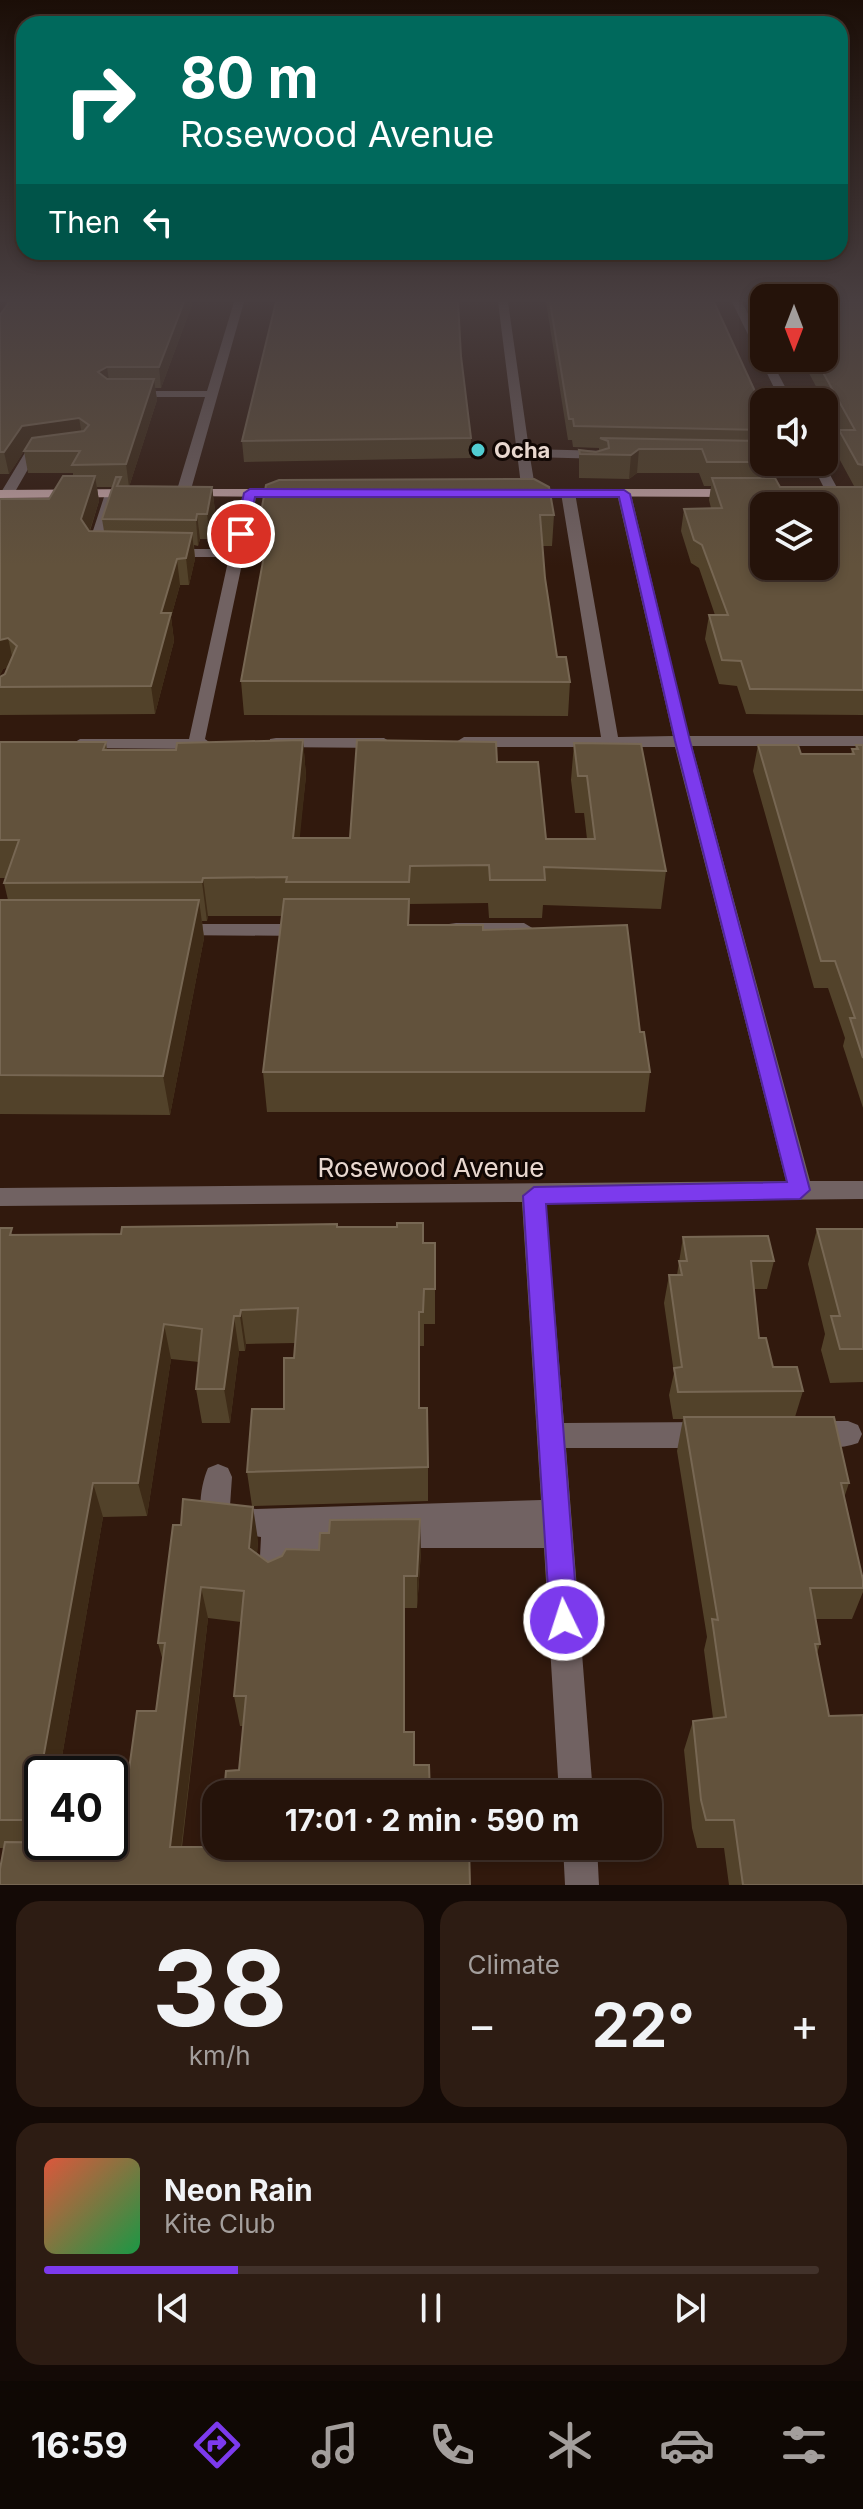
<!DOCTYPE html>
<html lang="en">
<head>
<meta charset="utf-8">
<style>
  :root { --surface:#25130a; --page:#2d1c13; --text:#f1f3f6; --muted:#a39e9c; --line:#42322b; --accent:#7c3aed }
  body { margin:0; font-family:Inter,sans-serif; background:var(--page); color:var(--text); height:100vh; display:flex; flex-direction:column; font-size:30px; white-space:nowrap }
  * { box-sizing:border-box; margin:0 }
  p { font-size:26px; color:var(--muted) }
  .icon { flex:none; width:44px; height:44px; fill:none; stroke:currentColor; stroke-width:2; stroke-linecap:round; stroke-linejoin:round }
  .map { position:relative; height:1885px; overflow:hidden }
  .drawer { display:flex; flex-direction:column; gap:16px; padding:16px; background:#140a06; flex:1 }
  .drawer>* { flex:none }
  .hud { position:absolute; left:16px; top:16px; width:832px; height:244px; border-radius:24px; box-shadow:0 4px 12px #0003,0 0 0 2px var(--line); background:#00695c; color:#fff; overflow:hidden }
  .needle { width:52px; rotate:180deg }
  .buttons { position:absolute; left:750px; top:284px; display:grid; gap:16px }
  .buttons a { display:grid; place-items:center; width:88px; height:88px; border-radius:16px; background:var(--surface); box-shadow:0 4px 12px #0003,0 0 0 2px var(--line); font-size:40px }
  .speed { position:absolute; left:24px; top:1756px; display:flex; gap:16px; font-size:40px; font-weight:700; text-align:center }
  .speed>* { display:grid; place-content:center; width:104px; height:104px; border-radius:50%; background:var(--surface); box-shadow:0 4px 12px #0003,0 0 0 2px var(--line); line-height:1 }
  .speed .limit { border:4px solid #111; border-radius:12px; background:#fff; color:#111 }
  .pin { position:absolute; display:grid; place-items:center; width:68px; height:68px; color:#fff; margin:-34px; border:4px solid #fff; border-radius:50%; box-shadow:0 2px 8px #0007 }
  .me { position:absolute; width:88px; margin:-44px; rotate:356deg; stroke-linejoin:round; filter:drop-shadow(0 0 6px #0008) }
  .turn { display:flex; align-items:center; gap:28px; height:168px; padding:0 32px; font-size:36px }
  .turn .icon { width:104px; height:104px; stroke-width:2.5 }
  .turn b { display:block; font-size:56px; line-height:68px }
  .then { display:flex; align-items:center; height:76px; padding:0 32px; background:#0003; gap:16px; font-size:30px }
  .big { font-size:60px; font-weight:700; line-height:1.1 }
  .drawer .card { flex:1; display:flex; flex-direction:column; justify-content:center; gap:12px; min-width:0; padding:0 28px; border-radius:24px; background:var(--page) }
  .drawer .dial { align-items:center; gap:0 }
  .dial b { font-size:104px; line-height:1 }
  .song { display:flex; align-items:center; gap:24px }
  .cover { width:96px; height:96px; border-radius:12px; background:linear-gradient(135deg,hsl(10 70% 55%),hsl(140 70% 35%)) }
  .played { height:8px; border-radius:4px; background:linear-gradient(90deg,var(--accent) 25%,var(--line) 25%) }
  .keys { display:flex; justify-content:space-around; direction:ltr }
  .heat { display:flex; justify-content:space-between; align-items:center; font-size:44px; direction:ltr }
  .drawer .tiles { flex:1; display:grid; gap:16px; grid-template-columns:1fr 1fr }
  .card:last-child { grid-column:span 2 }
  .trip { position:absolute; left:202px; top:1780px; width:460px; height:80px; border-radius:24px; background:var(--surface); box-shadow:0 4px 12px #0003,0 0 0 2px var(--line); font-weight:700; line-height:80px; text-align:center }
  .tabs { display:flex; height:128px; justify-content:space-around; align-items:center; background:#0f0804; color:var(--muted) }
  .tabs .icon { width:56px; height:56px }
  .tabs .current { color:var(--accent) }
  .tabs b { font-size:36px; color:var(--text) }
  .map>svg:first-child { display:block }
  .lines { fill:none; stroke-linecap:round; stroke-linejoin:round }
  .minor { fill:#716262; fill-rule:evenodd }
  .major { fill:#c4a4a5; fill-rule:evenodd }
  .wall { fill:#52422a; fill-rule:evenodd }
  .shaded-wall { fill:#3e2b17 }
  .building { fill:#62523c; stroke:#776753; stroke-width:2; fill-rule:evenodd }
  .route { fill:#7c3aed; stroke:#51269a; stroke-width:2 }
  .poi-dot { fill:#51ccd2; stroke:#110704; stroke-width:3 }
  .labels { text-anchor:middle; stroke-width:6; stroke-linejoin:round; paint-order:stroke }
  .far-poi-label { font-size:22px; font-weight:bold; fill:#e8d7cf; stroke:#110704; text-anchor:start }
  .street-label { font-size:26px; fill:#e8d7cf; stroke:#110704 }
</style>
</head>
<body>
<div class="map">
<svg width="863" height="1885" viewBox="0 0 863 1885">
  <rect width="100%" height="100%" fill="#31190d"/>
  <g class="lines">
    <path class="minor" d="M234,302H244L190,493L178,496L176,493L205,397H131L125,394L131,391H207Z
      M498,302H508L529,449L606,451L612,455L606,459L530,457L536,493L529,497L522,493Z
      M732,302H742L764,345V358H770L793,402H781Z
      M47,446L53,450L51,453L35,457L12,497H2L0,494L26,451Z
      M772,462H784L786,467L757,473L751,469Z
      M811,462H823L840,493L838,496H828Z
      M250,489L257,493L205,739L212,744L204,749L74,748L72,744L80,739H189L229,557H169L162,553L169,549H231L243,493Z
      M568,489L575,493L618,737L673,736L617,494L624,490L631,494L689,736H863V746H692L810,1181H863V1199L546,1202L564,1423L704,1422L714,1426L718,1435L714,1444L704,1448H566L593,1794H559L544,1548H394L384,1544L380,1533H360L356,1545L346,1549L290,1550L289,1576L285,1586L274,1591L263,1586L259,1576L261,1537L204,1528C197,1511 201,1484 208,1468L218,1464L228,1468L232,1477L230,1506L256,1509L541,1500L522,1202L0,1206V1188L786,1181L675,747H464L456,742L464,737H601L561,493Z
      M111,493L118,497L102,545L112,552L105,556L88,546L104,497Z
      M276,738H384L392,743L384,748L270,747V739Z
      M456,923H524L534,929L524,935L449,934L446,929L449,924Z
      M176,924H308L318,930L308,936L169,935L166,930Z
      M812,1421H848L858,1425L862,1434L858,1443C841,1449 819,1449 802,1443L798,1434L802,1425Z
      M563,1846H597L599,1885H565Z"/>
    <path class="major" d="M188,489H292L299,493L292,497L183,496L181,493Z
      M524,489H736L743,493L736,497L519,496L517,493Z
      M0,490L136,489L143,493L136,497L0,498Z"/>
  </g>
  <path class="wall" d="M9,302H193L161,388H155L157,400L129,487H212L215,511L210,539H200L198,546L194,545L195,559L189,585H180L171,617L174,641L155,714L0,715V677L5,674L8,667L3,669L0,675V499H49L73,476V473H28L24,451L26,448L9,474H0V315ZM97,487H113L102,519L104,531H90L99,501Z
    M546,302H714L764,411V451L769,462L766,478L780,487H863V715L746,714L737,686L719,684L705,639L709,615H715L699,568L691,563L681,531L684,509L711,508L709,500L711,486H704L699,473H637L629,479L579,478V450L596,452L599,451V448L573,447L572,440H568Z
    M863,302V487L854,486L835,451L839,430L801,358H824Z
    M461,356L471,438V458L244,462L242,441Z
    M554,515L552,546H542L545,578L557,657L570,682L568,716L244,715L241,681L265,554H262L259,523Z
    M303,740L306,776L299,838H350L497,762L546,839H587L584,813H575L571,780L574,743L666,871L661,909L543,905L542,918H489L488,903L410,904L409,925L483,930L640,1032L650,1072L645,1112H267L263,1072L282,916H208L207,921H202L204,938L170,1115L0,1114V900H8L4,883L5,878H0V742H106L107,750H176Z
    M758,745L801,754H851L852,749H855L856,745H863V1108L843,1046L845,1038L828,988H814L753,771Z
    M337,1227L423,1243H435V1324H424V1346H419V1408L428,1467V1501L252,1506L247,1472L284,1409L294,1358L295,1343L246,1344L245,1351H239L230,1423H202L196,1389L199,1362L171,1359L147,1516L103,1517L59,1774H42V1842L119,1843L156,1711L163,1661L158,1643L173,1525L258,1540L257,1554L268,1562L421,1552L417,1608H405V1732L239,1770L243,1726H240L234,1696L241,1622L208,1618L182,1847L0,1848V1228L15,1235L121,1234Z
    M817,1229H863V1382L830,1383L821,1350L825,1334L808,1264Z
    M683,1237L774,1261L767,1289H754L759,1338L773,1367L803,1391L795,1417L849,1483L844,1498L863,1580V1592L852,1619H816L820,1644L817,1653L863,1885H729L724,1848H697L692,1828L684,1750L693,1721L713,1718L704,1650L707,1637L677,1451L683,1419H673L669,1395L674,1373L664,1303L669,1275H677Z"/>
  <path class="shaded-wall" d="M184,302H193L161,388L159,367Z
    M107,367L110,388L98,372Z
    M154,379L157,400L129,487L126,464Z
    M79,418L83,440L26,448L9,474L4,452L22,426Z
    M639,449L637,473L629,479L631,455Z
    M95,476L99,501L85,545L81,519Z
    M212,487L215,511L210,539L207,514Z
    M197,514L200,539L198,546L196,520Z
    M192,533L195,559L189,585L186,558Z
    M177,559L180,585L171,617L174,641L155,714L151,686L161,613Z
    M8,638L14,665L3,669L0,675V640Z
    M303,740L306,776L296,876L293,838Z
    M203,878L208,916L207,921L202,882Z
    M199,900L204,938L170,1115L163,1076Z
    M241,1310L246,1344L245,1351L240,1316Z
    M234,1316L239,1351L230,1423L224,1389Z
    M164,1324L171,1359L147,1516L138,1483Z
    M93,1483L103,1517L59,1774H42V1839L32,1820Z
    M253,1507L258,1540L255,1581L249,1548Z
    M420,1519L421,1552L417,1608V1576Z
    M404,1576L405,1608V1762L404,1732Z
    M201,1587L208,1618L178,1875L170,1847Z"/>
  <path class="building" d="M9,302H184L159,367H107L98,372L107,379H154L126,464L72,465L80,451H24L32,438L84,431L89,425L79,418L22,426L4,452H0V315Z
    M276,302H458L461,356L471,438L242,441Z
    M550,302H714L764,411V430L574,426L573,419H569Z
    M824,302H863V465L858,464L839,430H855L815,358H824Z
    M600,438L758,441L752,446L764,452V462H769H707L702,449H639L631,455L580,454L579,450L596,452L609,448L608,441Z
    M63,476H95L81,519L89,531L192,533L186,558L177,559L161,613H171L151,686L0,687V677L5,674L17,646L8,638L0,640V499H49Z
    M116,477H121L117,486L212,487L207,514H197L196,520L102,519Z
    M712,478H775L780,487H863V690L750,689L741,661L722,660L709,615H728L702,545L694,540L684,509L722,508ZM764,506H824V566H764Z
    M534,479L549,487L554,515H540L545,578L557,657H566L570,682L241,681L270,523H259L266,485L279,480Z
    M303,740L293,838H350L357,740L496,742L497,762H538L546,839H595L587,776H578L574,743L641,744L666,871L544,867L545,880H490L489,865L410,866L409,882H286L287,877L203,878L202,882L4,883L19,840H0V742H106L103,750H176L177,743Z
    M758,745H798L801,754H854L852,749H858L856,745H863V1058L850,1018H855L835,961H821Z
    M284,899H409L408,925H483V930L627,925L640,1032H644L650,1072H263Z
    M0,900H199L163,1076L0,1075Z
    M397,1223H423V1243H435V1289H424L423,1312H419V1408H427L428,1467L247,1472L252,1409H284V1358H294L298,1308L241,1310L240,1316H234L224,1389H196L202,1329L164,1324L138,1483H93L32,1820H0V1228H12L10,1235L121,1234L122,1227L337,1224V1227H397Z
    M817,1229H863V1349H840L831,1316H840Z
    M768,1236L774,1261H751L759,1338H766L773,1367H797L803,1391L678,1392L674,1368L682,1367L669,1275H682L679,1261H687L683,1237Z
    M684,1417H834L849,1483H841L863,1580V1588H810L820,1644H815L829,1716L863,1715V1885H743L734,1820H706L701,1800L693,1721L726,1717L712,1619L718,1620Z
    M183,1499L253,1507L249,1548L268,1562L282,1556L286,1549L319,1550L320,1533H329L330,1520L420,1519L417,1576H404V1732H414V1765H429L430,1794H224L226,1771L239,1770L246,1696H234L244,1591L201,1587L170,1847H219V1846H469L470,1885H0V1869L5,1842L119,1843L137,1711H156L165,1643H158L173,1525H181Z"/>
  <linearGradient id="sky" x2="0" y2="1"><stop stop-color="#1b0e07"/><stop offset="0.53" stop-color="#483e40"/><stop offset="1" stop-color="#483e40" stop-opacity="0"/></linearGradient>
  <rect width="863" height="566" fill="url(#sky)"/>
  <path class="route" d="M250,489L624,490L630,494L690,741L810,1190L800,1199L546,1204L578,1620L574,1630L564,1634L554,1630L550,1620L523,1196L534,1187L787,1182L675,741L619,497H255L247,534L241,538L235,534L244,493Z"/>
  <circle class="poi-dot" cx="478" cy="450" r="8"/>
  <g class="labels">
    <g class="far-poi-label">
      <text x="494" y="458">Ocha</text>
    </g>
    <g class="street-label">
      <text x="431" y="1177">Rosewood Avenue</text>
    </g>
  </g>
</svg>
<div class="buttons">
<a><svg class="needle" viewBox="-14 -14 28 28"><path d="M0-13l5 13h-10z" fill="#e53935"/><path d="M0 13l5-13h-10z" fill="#a39e9c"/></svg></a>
<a><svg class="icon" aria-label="sound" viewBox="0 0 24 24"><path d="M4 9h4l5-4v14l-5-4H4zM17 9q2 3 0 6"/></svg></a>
<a><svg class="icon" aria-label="layers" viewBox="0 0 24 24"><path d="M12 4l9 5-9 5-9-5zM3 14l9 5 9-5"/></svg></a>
</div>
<div class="speed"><div class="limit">40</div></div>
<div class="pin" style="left:241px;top:534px;background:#d93025"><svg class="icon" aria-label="arrive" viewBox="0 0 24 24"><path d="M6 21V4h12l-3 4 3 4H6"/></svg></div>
<svg class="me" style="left:564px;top:1620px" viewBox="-20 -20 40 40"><circle r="17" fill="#7c3aed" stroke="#fff" stroke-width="3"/><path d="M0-11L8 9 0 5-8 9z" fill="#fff"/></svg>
<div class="trip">17:01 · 2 min · 590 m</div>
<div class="hud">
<div class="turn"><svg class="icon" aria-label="right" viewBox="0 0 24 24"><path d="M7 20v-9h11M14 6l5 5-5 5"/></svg><div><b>80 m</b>Rosewood Avenue</div></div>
<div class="then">Then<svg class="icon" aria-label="left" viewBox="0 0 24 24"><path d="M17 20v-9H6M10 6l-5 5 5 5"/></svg></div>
</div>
</div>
<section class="drawer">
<div class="tiles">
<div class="card dial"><b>38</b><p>km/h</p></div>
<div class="card"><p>Climate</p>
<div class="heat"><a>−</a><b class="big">22°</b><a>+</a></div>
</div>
<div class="card">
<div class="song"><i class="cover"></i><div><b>Neon Rain</b><p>Kite Club</p></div></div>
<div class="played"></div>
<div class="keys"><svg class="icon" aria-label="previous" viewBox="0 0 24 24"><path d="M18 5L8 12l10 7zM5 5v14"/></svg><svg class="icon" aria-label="pause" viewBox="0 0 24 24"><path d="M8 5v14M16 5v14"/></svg><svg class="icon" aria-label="next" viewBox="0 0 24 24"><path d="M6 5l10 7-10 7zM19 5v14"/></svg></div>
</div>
</div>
</section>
<nav class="tabs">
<b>16:59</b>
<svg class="icon current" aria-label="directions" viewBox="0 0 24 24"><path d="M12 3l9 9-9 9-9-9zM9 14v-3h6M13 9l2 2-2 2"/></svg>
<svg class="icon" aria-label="music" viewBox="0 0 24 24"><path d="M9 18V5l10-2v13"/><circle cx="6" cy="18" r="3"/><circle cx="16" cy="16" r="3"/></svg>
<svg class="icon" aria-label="phone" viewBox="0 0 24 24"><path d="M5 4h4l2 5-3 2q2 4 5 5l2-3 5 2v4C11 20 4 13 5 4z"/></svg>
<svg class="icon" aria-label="climate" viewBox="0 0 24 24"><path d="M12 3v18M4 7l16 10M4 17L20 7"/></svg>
<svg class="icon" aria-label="car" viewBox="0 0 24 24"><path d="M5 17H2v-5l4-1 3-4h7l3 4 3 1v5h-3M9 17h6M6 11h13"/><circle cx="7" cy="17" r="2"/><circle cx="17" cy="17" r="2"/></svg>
<svg class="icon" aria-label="filters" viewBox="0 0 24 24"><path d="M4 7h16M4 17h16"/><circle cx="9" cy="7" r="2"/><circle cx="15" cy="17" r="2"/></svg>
</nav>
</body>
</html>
